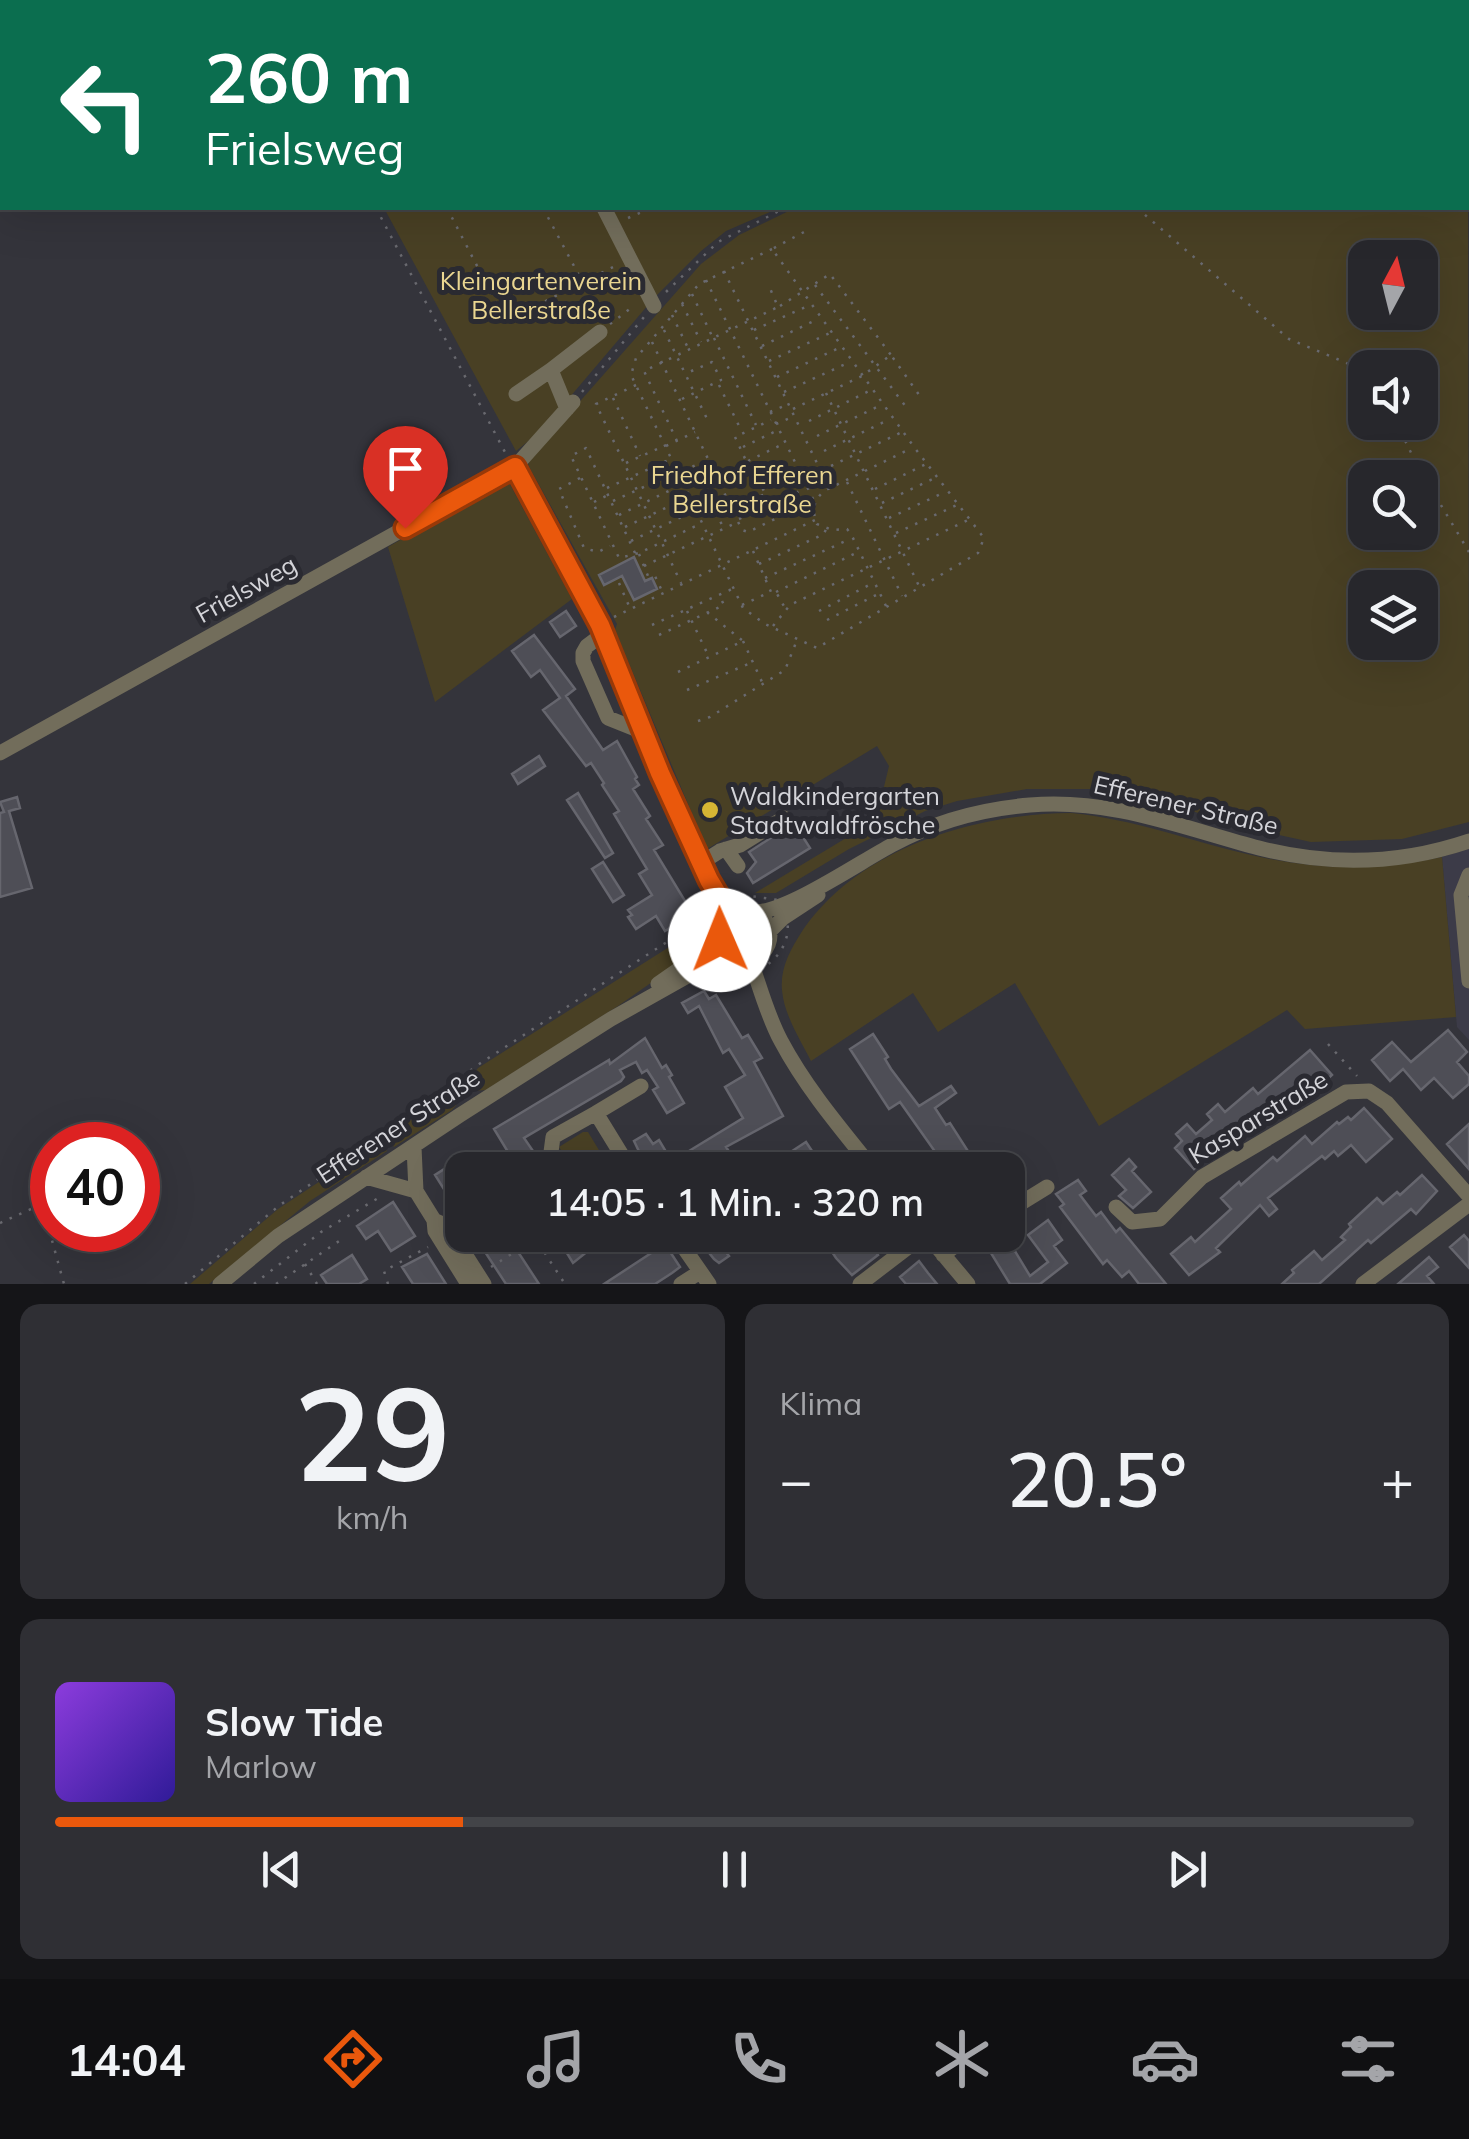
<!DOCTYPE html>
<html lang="de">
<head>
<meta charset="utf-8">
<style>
  :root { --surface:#27272c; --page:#2f2f34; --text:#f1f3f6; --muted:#a4a5a9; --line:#434448; --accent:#ea580c }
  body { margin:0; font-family:Mulish,sans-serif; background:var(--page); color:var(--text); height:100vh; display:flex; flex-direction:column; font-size:38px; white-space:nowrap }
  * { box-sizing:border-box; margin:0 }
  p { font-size:32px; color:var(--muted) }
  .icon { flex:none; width:55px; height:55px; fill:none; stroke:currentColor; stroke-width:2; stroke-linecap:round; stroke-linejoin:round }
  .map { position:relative; height:1284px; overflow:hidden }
  .side { display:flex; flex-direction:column; gap:20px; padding:20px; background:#151518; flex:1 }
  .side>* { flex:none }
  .hud { position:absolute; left:0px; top:0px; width:1470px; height:210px; box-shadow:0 10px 40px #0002,0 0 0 2px var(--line); background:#0b6e4f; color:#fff; overflow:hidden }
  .needle { width:65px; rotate:7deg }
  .tools { position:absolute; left:1348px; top:240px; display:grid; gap:20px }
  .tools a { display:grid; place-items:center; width:90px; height:90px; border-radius:20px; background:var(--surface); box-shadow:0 10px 40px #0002,0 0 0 2px var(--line); font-size:50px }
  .speed { position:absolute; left:30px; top:1122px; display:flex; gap:20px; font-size:50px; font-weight:700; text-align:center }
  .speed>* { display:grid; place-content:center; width:130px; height:130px; border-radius:50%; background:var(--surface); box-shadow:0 10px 40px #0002,0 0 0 2px var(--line); line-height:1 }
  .speed .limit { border:15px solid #d22; background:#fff; color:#111 }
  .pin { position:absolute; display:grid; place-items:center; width:85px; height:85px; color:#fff; margin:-102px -42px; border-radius:50% 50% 50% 0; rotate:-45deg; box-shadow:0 0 10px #0007 }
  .pin .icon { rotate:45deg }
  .me { position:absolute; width:110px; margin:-55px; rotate:359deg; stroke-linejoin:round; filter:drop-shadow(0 0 8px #0008) }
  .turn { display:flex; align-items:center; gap:35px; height:210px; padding:0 40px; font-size:45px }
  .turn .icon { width:130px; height:130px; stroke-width:2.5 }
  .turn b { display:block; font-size:70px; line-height:85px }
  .big { font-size:75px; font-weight:600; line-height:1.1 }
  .side .tile { flex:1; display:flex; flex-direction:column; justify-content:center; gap:15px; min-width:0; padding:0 35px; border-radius:20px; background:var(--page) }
  .side .dial { align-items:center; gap:0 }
  .dial b { font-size:130px; line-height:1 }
  .song { display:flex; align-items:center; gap:30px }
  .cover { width:120px; height:120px; border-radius:15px; background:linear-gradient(135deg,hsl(270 70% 55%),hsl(250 70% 35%)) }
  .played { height:10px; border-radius:5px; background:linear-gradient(90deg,var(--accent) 30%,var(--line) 30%) }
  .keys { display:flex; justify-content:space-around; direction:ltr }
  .heat { display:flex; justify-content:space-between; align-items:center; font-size:55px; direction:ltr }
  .side .tiles { flex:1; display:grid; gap:20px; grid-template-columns:1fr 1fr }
  .tile:last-child { grid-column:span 2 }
  .trip { position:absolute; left:445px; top:1152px; width:580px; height:100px; border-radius:20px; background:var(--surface); box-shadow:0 10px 40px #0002,0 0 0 2px var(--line); font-weight:600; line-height:100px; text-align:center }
  .menu { display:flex; height:160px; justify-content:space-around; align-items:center; background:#101012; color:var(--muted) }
  .menu .icon { width:70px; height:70px }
  .menu .current { color:var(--accent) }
  .menu b { font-size:45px; color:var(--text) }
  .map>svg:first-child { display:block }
  .built { fill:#3c3b48 }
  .green { fill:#494024; fill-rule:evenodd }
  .building { fill:#4e4e56; stroke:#66666e; stroke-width:2.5 }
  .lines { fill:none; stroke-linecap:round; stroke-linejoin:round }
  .path { stroke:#69696f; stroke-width:2.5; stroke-dasharray:2.5 8; stroke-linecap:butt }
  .minor { stroke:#726d5b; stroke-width:15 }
  .highway { stroke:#c7ba8e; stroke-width:22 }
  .route-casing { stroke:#983908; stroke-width:25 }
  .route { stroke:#ea580c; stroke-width:18 }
  .poi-dot { fill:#d6b534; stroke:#2a2a31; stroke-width:4 }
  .labels { text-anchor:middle; stroke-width:10; stroke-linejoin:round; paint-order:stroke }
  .park-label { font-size:25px; fill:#ead691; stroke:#2a2a31 }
  .street-label { font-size:25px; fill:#d4d4d9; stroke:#2a2a31 }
  .poi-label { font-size:25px; fill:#d4d4d9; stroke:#2a2a31; text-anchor:start }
</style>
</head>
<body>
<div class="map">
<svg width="1469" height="1284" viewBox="0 0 1469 1284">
  <rect width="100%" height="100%" fill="#34343b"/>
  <path class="built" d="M1469,849V1040L1457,1027L1442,857Z"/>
  <path class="green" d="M271,0H1256L1259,2H273Z
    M1468,193L1469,822L1402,839L1311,842L1256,830L1141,796L1101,789H1027L957,801L925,811L849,849L776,893H755L876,820L889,766L877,746L707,849L615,630L617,624L528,465L530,458L701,264L739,235L795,208H1468ZM1365,258H1420V312H1365ZM1365,368H1420V422H1365ZM1365,478H1420V532H1365ZM1365,588H1420V642H1365Z
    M384,208H779L726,231L701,251L654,298L541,431L516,451Z
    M507,479L572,599L435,702L388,547Z
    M1071,813C1134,819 1190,841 1251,855C1316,870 1377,871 1442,857L1456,1017L1305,1029L1287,1010L1099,1126L1015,983L938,1032L913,993L811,1061C800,1039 784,1015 782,990C780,969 790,950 801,933C857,848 974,814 1071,813Z
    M731 934a14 14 0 1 1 28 0a14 14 0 1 1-28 0Z
    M696,930L702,933L692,954L618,1006L486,1090L473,1091L467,1082L478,1068Z
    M447,1096L454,1097L457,1104L452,1110L394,1147L387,1136Z
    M583,1132H588L611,1170H574L559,1147Z
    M381,1141L387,1151L310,1201L209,1284H190L278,1209Z"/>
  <path class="building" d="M634,557L645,581L652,578L657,589L634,600L622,576L604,585L599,575Z
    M566,611L576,626L560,637L550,622Z
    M534,635L575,689L566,696L603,750L617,741L637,777L635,779L639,785L633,789L650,816L646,819L663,845L654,850L693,914L665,931L656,916L636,929L628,917L632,915L628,910L652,895L639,874L647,869L614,814L619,811L602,785L604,783L591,763L586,766L543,710L560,698L540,670L531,677L512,651Z
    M539,756L545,766L518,784L512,774Z
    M578,793L613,853L605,858L567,800Z
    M17,797L20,808L9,811L32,888L0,897V813L4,812L0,802Z
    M794,823L810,848L753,883L747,873L756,862L749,852Z
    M603,862L624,895L613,902L592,869Z
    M704,991L709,999L716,995L742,1038L748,1035L762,1058L754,1062L783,1116L726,1147L741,1170H705L689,1151L743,1118L725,1087L745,1075L729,1049L723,1053L699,1006L688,1013L682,1003Z
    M1448,1030L1467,1052L1457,1062L1469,1076V1084L1453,1098L1434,1078L1421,1090L1403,1069L1390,1081L1372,1060L1392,1042L1411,1062Z
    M873,1034L888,1057L885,1059L891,1069L919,1106L951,1086L956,1093L935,1108L946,1125L950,1123L980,1170H948L900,1102L889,1109L850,1049Z
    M645,1038L662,1068L666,1065L672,1075L669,1077L684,1103L667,1113L653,1090L658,1087L647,1070L642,1073L636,1062L620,1070L624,1077L621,1081L524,1138L546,1170H519L494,1129L609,1060L610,1064Z
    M1310,1050L1332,1075L1318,1088L1311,1081L1261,1123L1257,1119L1226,1146L1223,1143L1194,1169L1175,1148L1182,1141L1176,1134L1187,1124L1196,1134L1212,1120L1207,1114L1218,1104L1225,1112L1253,1088L1258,1094Z
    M1364,1108L1392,1139L1366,1162L1351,1145L1338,1156L1334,1151L1325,1159L1322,1156L1268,1198L1277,1209L1269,1216L1260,1205L1216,1248L1220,1252L1189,1275L1171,1254L1191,1237L1195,1242L1231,1209L1221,1198L1239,1182L1241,1185L1273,1157L1277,1161L1305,1136L1312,1144L1337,1122L1339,1124L1348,1117L1351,1120Z
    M1469,1124V1169L1447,1144Z
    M646,1134L653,1144L659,1140L668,1155L647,1168L634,1141Z
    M806,1142L816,1157L796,1170L786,1155Z
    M471,1152L479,1165L471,1170H462V1218L435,1175Z
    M1129,1159L1136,1167L1132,1171L1151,1192L1133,1208L1119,1196L1126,1190L1112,1175Z
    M1422,1175L1437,1191L1416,1214L1411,1209L1371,1243L1368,1240L1319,1284H1282L1294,1273L1292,1270L1314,1251L1322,1260L1345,1240L1341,1237L1351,1227L1349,1224L1377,1198L1383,1204L1397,1192L1400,1195Z
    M1078,1180L1086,1191L1080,1195L1096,1216L1101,1212L1116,1232L1120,1228L1166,1284H1139L1129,1271L1122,1277L1107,1260L1103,1264L1060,1207L1064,1204L1056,1194Z
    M393,1202L415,1236L391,1251L378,1231L366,1239L357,1226Z
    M1048,1220L1062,1240L1054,1246L1067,1263L1040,1284H1010L983,1240L990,1235H1022L1010,1243L1030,1276L1048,1262L1028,1235Z
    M474,1235H507L539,1284H506Z
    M571,1235H608L573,1263L560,1242Z
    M702,1235H725L733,1245L725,1251L729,1256L719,1263L714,1259L703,1245L706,1242Z
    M821,1235H863L878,1255L852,1275L836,1258Z
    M1464,1235L1469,1241V1268L1450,1247Z
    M665,1244L680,1267L672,1273L655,1284H604Z
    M427,1254L446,1284H413L402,1267Z
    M352,1255L367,1279L359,1284H327L321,1275Z
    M1429,1257L1438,1267L1427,1276L1434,1284H1398Z
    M919,1261L928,1273L937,1284H906L900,1277Z"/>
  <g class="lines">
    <path class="path" d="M266,0L267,2
      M337,0L338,2
      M435,0L436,2
      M566,0L567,2
      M651,0L653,2
      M730,0L732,2
      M849,0L852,2
      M916,0L918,2
      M1201,0L1204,2
      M207,2L211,0
      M584,2L587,0
      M0,130L2,128
      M376,208L506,454
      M447,208L503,316L512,318L619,264
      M543,208L582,281
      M1137,208L1289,339L1361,369L1365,375
      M628,218L651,208
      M772,249L699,284L636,358L631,375L743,608L765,624L817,648L978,553L984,538L914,447L772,249L804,232
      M724,271L829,488
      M706,280L814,501
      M815,285L909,411
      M666,292L718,242L785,208
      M692,294L712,336
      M682,304L701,342
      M780,306L830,274L891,355
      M672,315L688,348
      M610,324L635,305
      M664,330L709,423
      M754,330L810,305
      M714,338L756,425
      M652,342L742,530L748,532L808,503L815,504
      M762,346L818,319
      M769,361L830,333
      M777,377L841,347
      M636,385L596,404L681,583
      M719,385L742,432
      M582,392L644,317
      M784,392L850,362
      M826,393L919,586
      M613,398L640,456
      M682,399L721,380L712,362L687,373
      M793,409L862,376L891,355L922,399
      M770,412L786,405
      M809,421L871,390
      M1396,422L1417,465L1469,552
      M776,424L792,417
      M817,436L883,404
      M677,441L644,371L778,307L769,286
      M666,446L695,432
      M743,447L776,431
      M824,451L890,419
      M748,461L781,445
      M626,463L664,446
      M693,465L723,527
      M831,466L902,432
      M755,476L788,461
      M580,478L559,489L584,548L598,552L610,546
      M847,482L902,596
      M607,488L671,459
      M875,489L926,464
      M762,490L798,473
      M613,501L677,472
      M594,502L608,495
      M882,503L937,477
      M767,506L735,437L771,420
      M619,515L683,484
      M889,518L945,492
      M739,519L804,489
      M625,527L689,497
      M896,533L957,505
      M631,541L696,510
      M753,551L771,592H776L785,608
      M635,553L586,448L571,456L619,558L639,553L700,524
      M639,554L648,576H655L662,591
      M759,564L824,534L826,529
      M644,566L738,522
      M765,578L850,539
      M619,583L629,606
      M776,592L858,552
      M742,605L770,592
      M886,606L851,534L847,529L832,530L817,524C811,509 814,497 828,489L912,448
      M687,611L709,657
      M819,611L873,583
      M614,617L815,520
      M827,620L878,594
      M652,625L732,589
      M773,626L790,605L970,519
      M659,635L724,605L719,595
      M743,641L762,682
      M678,672L743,641L708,613
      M687,690L753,662
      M698,721L710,717L785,670L797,640
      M743,895L778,900C816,951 733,1007 701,953C701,927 715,898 743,895Z
      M1328,1044L1357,1076
      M490,1170H491
      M0,1223L42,1204L64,1284
      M533,1235L565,1284
      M305,1264L317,1284
      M491,1267L535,1239
      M185,1284L280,1205L457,1084L473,1068L690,927L705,926
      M254,1284L321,1232L380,1197
      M276,1284L342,1239L344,1242
      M388,1284L384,1271L428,1247"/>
    <path class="minor" d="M496,0L497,2
      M604,208L654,306
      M516,394L551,370
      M567,409L551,370L600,332
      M515,467L600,625L660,773L709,880L730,915
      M603,634L587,646L583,653V661L608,718L643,732
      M0,753L515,467L573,402
      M726,849L738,866
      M701,863L720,851L740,845L784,818
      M1469,875L1461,895L1469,981
      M720 935a25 25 0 1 1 50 0a25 25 0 1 1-50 0Z
      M757,912C790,910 860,862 892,845C934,822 982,809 1030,805C1111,798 1183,828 1259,848C1329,866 1401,864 1469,841
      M770,931L783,918L818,895
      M750,959C760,987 767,1015 781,1041C806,1088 841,1129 874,1170
      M658,984L711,947L720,932
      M596,1113L641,1086
      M414,1147L416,1191L434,1220L435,1231L468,1284
      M563,1170L551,1152L553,1137L596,1113L631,1170
      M366,1177L416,1191
      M1116,1207L1132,1222L1160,1219L1202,1177L1346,1092L1369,1091L1387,1103L1469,1196
      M1008,1211L1047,1187
      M434,1220L447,1226L484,1284
      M675,1235L709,1284
      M927,1235L968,1284
      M943,1255L969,1235
      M220,1284L278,1236L460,1115L611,1019L716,960L739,959
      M681,1284L700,1272
      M860,1284L924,1235
      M1363,1284L1469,1204"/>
    <path class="highway" d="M1290,0L1293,2
      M1343,0L1345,2
      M1468,114L1469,116
      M1468,160L1469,162"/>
  </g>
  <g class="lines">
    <defs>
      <path id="route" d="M405,528L515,467L600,625L660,773L709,880L730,915L722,926L720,940"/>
    </defs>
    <use href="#route" class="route-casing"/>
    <use href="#route" class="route"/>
  </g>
  <circle class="poi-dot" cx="710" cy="810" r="10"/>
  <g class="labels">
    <g class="park-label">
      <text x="541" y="290">Kleingartenverein<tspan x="541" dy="29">Bellerstraße</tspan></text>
      <text x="742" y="484">Friedhof Efferen<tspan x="742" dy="29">Bellerstraße</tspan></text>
    </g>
    <g class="street-label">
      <text transform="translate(246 589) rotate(-29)" y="9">Frielsweg</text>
      <text transform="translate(1186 805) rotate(13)" y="9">Efferener Straße</text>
      <text transform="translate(1258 1117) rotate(-31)" y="9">Kasparstraße</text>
      <text transform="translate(398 1126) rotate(-33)" y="9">Efferener Straße</text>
    </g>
    <g class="poi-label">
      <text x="730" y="805">Waldkindergarten<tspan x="730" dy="29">Stadtwaldfrösche</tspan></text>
    </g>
  </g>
</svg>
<div class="tools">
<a><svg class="needle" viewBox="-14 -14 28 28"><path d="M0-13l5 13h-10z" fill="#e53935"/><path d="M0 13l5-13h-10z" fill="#a4a5a9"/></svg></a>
<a><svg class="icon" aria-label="sound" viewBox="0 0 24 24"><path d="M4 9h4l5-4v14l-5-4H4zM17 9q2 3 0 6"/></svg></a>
<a><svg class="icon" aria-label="search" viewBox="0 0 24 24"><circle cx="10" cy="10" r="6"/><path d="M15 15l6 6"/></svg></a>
<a><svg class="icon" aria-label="layers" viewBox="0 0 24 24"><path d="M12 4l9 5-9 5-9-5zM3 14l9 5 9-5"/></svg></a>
</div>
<div class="speed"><div class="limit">40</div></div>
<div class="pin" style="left:405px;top:528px;background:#d93025"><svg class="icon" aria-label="arrive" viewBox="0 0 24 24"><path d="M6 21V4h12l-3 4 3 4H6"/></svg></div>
<svg class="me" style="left:720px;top:940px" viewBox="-20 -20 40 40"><circle r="19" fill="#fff"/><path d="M0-13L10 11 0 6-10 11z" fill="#ea580c"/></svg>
<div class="trip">14:05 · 1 Min. · 320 m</div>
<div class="hud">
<div class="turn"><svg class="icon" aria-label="left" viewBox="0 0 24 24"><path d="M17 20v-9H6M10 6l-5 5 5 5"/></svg><div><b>260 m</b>Frielsweg</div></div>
</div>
</div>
<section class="side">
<div class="tiles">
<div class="tile dial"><b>29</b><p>km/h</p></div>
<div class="tile"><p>Klima</p>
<div class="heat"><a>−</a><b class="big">20.5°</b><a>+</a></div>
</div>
<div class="tile">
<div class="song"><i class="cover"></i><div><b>Slow Tide</b><p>Marlow</p></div></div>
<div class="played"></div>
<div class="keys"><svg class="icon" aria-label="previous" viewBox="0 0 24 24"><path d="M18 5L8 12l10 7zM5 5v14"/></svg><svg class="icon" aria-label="pause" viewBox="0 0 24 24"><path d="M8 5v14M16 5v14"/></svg><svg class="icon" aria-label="next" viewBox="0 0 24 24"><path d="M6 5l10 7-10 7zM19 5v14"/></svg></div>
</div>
</div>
</section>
<nav class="menu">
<b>14:04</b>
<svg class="icon current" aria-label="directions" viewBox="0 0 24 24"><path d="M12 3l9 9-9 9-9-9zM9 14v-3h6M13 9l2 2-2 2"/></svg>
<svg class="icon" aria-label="music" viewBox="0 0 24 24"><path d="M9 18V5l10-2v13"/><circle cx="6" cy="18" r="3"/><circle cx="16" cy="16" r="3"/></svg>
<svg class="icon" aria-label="phone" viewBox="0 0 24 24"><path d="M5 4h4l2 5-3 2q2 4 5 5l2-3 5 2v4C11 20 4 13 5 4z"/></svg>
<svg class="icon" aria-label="climate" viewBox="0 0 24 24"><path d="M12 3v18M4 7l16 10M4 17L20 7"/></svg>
<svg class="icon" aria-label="car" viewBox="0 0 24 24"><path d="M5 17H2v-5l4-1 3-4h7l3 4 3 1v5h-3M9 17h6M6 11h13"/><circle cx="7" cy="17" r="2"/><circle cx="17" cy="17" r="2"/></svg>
<svg class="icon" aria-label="filters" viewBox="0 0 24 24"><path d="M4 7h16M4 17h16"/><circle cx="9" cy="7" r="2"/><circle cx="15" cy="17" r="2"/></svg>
</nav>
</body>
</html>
